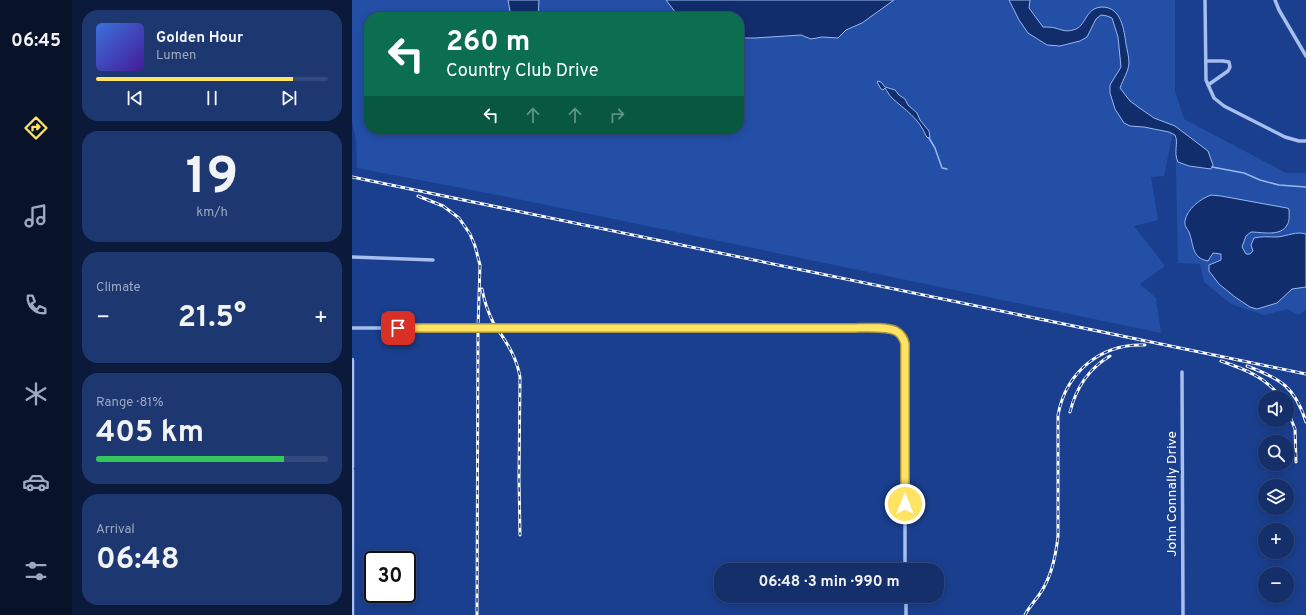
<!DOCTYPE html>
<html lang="en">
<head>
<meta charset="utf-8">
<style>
  :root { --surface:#142f6a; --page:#1d3770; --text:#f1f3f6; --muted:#9da9c1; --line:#334a7e; --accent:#ffe464 }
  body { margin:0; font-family:Overpass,sans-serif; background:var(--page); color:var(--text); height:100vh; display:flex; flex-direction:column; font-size:15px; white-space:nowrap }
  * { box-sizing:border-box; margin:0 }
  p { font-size:13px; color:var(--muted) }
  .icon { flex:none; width:22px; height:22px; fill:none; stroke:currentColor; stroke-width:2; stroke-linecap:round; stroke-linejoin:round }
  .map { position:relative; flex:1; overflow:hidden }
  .side { display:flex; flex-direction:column; gap:10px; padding:10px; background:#0b1a3a; width:280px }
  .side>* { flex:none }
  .hud { position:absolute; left:12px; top:12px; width:380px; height:122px; border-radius:16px; box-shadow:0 2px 10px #0003,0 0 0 1px var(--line); background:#0b6e4f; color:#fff; overflow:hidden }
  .tools { position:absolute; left:906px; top:391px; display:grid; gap:8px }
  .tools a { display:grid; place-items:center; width:36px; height:36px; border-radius:50%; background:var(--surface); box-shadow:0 2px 10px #0003,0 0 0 1px var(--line); font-size:20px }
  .speed { position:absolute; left:12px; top:551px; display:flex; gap:8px; font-size:20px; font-weight:700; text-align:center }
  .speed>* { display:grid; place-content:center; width:52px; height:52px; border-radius:50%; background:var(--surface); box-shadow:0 2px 10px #0003,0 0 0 1px var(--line); line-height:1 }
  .speed .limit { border:2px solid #111; border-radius:6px; background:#fff; color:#111 }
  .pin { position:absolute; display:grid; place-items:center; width:34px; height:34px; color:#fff; margin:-17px; border-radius:8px; box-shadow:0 2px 6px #0006 }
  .me { position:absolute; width:44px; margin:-22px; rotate:0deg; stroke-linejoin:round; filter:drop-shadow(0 0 3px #0008) }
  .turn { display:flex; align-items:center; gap:14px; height:84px; padding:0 16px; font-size:18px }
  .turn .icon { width:52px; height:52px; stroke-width:2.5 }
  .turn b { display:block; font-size:28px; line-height:34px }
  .lanes { display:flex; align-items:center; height:38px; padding:0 16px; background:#0003; justify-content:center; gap:20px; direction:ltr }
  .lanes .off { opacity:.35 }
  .big { font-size:30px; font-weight:700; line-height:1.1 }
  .side .tile { flex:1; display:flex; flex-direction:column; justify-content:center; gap:6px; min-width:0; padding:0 14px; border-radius:16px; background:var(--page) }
  .side .dial { align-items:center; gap:0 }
  .dial b { font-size:52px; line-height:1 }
  .song { display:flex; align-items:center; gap:12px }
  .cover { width:48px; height:48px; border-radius:6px; background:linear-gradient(135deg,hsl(220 70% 55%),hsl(260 70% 35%)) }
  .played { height:4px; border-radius:2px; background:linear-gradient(90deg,var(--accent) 85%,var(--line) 85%) }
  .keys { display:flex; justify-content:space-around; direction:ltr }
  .heat { display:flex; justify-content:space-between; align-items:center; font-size:22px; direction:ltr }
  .charge { height:6px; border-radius:3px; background:linear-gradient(90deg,#34c759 81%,var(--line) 0) }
  .trip { position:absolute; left:362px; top:563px; width:230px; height:40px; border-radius:16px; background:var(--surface); box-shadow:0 2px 10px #0003,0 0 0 1px var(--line); font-weight:700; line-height:40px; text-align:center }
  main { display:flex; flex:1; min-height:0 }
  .tabs { display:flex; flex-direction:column; width:72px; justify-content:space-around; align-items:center; background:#08132a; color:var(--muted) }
  .tabs .icon { width:28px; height:28px }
  .tabs .current { color:var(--accent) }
  .tabs b { font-size:18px; color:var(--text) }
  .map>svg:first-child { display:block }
  .green { fill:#234fa7; fill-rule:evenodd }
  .water { fill:#112d6b; stroke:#9ab8f0 }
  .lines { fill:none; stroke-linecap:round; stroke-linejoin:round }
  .stream { stroke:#9ab8f0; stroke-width:1.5 }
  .minor { stroke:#a7bfee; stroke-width:3.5 }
  .tertiary { stroke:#a7bfee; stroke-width:4.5 }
  .rail-casing { stroke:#fff; stroke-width:3 }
  .rail { stroke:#1a3f8e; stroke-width:1.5; stroke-dasharray:4.5; stroke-linecap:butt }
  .route-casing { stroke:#a69441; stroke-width:10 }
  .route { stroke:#ffe464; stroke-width:7 }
  .labels { text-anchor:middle; stroke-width:4; stroke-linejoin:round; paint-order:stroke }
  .street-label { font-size:14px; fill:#fff; stroke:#1a3f8e }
</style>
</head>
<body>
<main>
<nav class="tabs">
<b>06:45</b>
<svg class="icon current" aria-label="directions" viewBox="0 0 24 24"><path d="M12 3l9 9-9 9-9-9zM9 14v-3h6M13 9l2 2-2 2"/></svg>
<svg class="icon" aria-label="music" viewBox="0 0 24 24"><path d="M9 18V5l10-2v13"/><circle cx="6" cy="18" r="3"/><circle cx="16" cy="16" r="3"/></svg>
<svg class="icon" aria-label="phone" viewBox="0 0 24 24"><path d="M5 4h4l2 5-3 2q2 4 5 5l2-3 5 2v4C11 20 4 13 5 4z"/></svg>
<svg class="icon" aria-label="climate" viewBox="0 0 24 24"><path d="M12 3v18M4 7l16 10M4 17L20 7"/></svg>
<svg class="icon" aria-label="car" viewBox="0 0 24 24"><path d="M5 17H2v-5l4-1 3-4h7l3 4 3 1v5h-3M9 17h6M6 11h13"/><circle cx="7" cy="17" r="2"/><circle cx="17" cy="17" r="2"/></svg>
<svg class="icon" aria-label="filters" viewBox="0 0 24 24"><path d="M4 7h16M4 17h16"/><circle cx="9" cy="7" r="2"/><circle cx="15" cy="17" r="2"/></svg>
</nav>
<section class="side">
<div class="tile">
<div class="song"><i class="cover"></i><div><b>Golden Hour</b><p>Lumen</p></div></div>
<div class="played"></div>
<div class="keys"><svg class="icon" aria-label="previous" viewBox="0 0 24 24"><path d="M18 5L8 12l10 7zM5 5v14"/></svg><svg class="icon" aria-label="pause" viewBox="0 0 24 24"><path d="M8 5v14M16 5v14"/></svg><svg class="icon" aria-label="next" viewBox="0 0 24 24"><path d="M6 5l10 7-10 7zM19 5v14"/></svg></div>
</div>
<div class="tile dial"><b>19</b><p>km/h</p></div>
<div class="tile"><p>Climate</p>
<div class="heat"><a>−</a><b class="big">21.5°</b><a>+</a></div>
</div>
<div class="tile"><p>Range · 81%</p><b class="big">405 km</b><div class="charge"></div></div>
<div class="tile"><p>Arrival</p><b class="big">06:48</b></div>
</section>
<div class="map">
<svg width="954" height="615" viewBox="0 0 954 615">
  <rect width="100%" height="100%" fill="#1a3f8e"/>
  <path class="green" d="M0,0H823V91L832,119L934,173H954V310L947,315L935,309L912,315L879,304L852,282L848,264L826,263L823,124L812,176L799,177L806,220L782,226L813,266L788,284L804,298L809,333L151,196L5,168L4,140L0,120ZM17,17H387V129H17Z"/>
  <path class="water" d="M156,0H187L186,17H159Z
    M314,0H542L510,23L494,30L486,38L470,37L459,39L449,35L403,38H387V17H327Z
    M657,0H678L677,8L691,27C695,27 700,27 703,28C710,30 714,32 721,30C735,27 732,8 750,7C770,7 772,31 774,44C775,50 777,57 777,63C776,73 771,79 768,88L778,101L789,109L802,118L823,126L856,151L861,165L859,169L837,166L826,162C821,152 827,143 823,135L817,132L792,127L778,126L772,123L763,109L758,93V85L769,67L766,37L760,18L755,16L749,15L744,19L735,37L728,41L708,46L695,45L676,33L667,20Z
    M526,81L529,82L533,87L543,90L547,95L553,99L556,105L565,113L568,120L577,131L578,138H576L574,136C567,118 553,110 540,98C537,95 535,91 533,88L531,90L529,89L525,82Z
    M859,195L869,196L935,208L937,209C937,214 938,221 935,225C929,237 909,232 899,232L894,236L890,247L894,254H898L901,251L899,245L902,238C910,236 917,237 925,237C936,236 944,231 954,234V287L940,289L925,303L905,309L898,307L883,297L867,284L857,271V265L869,260V254L861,253L856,261C839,258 842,244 837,232C835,228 832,226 833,221C835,209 848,199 859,195Z"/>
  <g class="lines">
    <path class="stream" d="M577,138L583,148L590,168L595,169
      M860,167L892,173L908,180L927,185L954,187"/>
    <path class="minor" d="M853,0L854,80L862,98L872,106L933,137L947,141H954
      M923,0L927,10L954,56
      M854,61H871L877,62L878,67L876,71L856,85
      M0,257L81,260
      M0,328H500C512,328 534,326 544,331C549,334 552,339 553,344V570
      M830,372L831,615
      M554,596V615"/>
    <path class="tertiary" d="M0,360V467
      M0,470V615"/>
    <defs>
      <path id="rail" d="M0,177L954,374
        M66,196L91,206L107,218L118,234L123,246L128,265L126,328L125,615
        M130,289C132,300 136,312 141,322C153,341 164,354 168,377L167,479L168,535
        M869,361C892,369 914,377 929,398
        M895,366C929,379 943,387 954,422
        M935,409L943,429L944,462
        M718,412C724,388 736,369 758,356
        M673,615C678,605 687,597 692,587C701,571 704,554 706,536V415C714,372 749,343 793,345"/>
    </defs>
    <use href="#rail" class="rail-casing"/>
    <use href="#rail" class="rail"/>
  </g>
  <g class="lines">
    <defs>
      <path id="route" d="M46,328H500C512,328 534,326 544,331C549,334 552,339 553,344V504"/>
    </defs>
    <use href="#route" class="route-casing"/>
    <use href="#route" class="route"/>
  </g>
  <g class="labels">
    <g class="street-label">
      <text transform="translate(819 494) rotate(-90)" y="5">John Connally Drive</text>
    </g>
  </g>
</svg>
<div class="tools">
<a><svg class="icon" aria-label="sound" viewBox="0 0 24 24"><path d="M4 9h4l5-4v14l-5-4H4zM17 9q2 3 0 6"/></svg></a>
<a><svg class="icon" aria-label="search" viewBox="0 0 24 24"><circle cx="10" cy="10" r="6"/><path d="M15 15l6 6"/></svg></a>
<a><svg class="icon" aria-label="layers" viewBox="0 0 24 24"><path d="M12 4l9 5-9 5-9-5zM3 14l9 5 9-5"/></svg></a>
<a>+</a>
<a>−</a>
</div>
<div class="speed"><div class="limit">30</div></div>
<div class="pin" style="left:46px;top:328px;background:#d93025"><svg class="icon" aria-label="arrive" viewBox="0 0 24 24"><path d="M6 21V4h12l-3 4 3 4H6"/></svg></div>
<svg class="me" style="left:553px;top:504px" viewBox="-20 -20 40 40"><circle r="17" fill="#ffe464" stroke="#fff" stroke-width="3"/><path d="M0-11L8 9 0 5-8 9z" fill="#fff"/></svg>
<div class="trip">06:48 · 3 min · 990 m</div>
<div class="hud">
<div class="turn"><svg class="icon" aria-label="left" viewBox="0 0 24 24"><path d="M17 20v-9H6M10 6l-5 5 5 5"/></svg><div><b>260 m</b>Country Club Drive</div></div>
<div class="lanes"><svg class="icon" aria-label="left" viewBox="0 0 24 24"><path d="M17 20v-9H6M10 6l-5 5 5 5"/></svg><svg class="icon off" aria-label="ahead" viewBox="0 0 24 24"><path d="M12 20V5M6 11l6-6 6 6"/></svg><svg class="icon off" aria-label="ahead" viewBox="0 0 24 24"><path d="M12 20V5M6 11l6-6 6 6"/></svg><svg class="icon off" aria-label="right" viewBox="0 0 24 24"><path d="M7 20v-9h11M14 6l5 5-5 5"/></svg></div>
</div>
</div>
</main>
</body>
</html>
